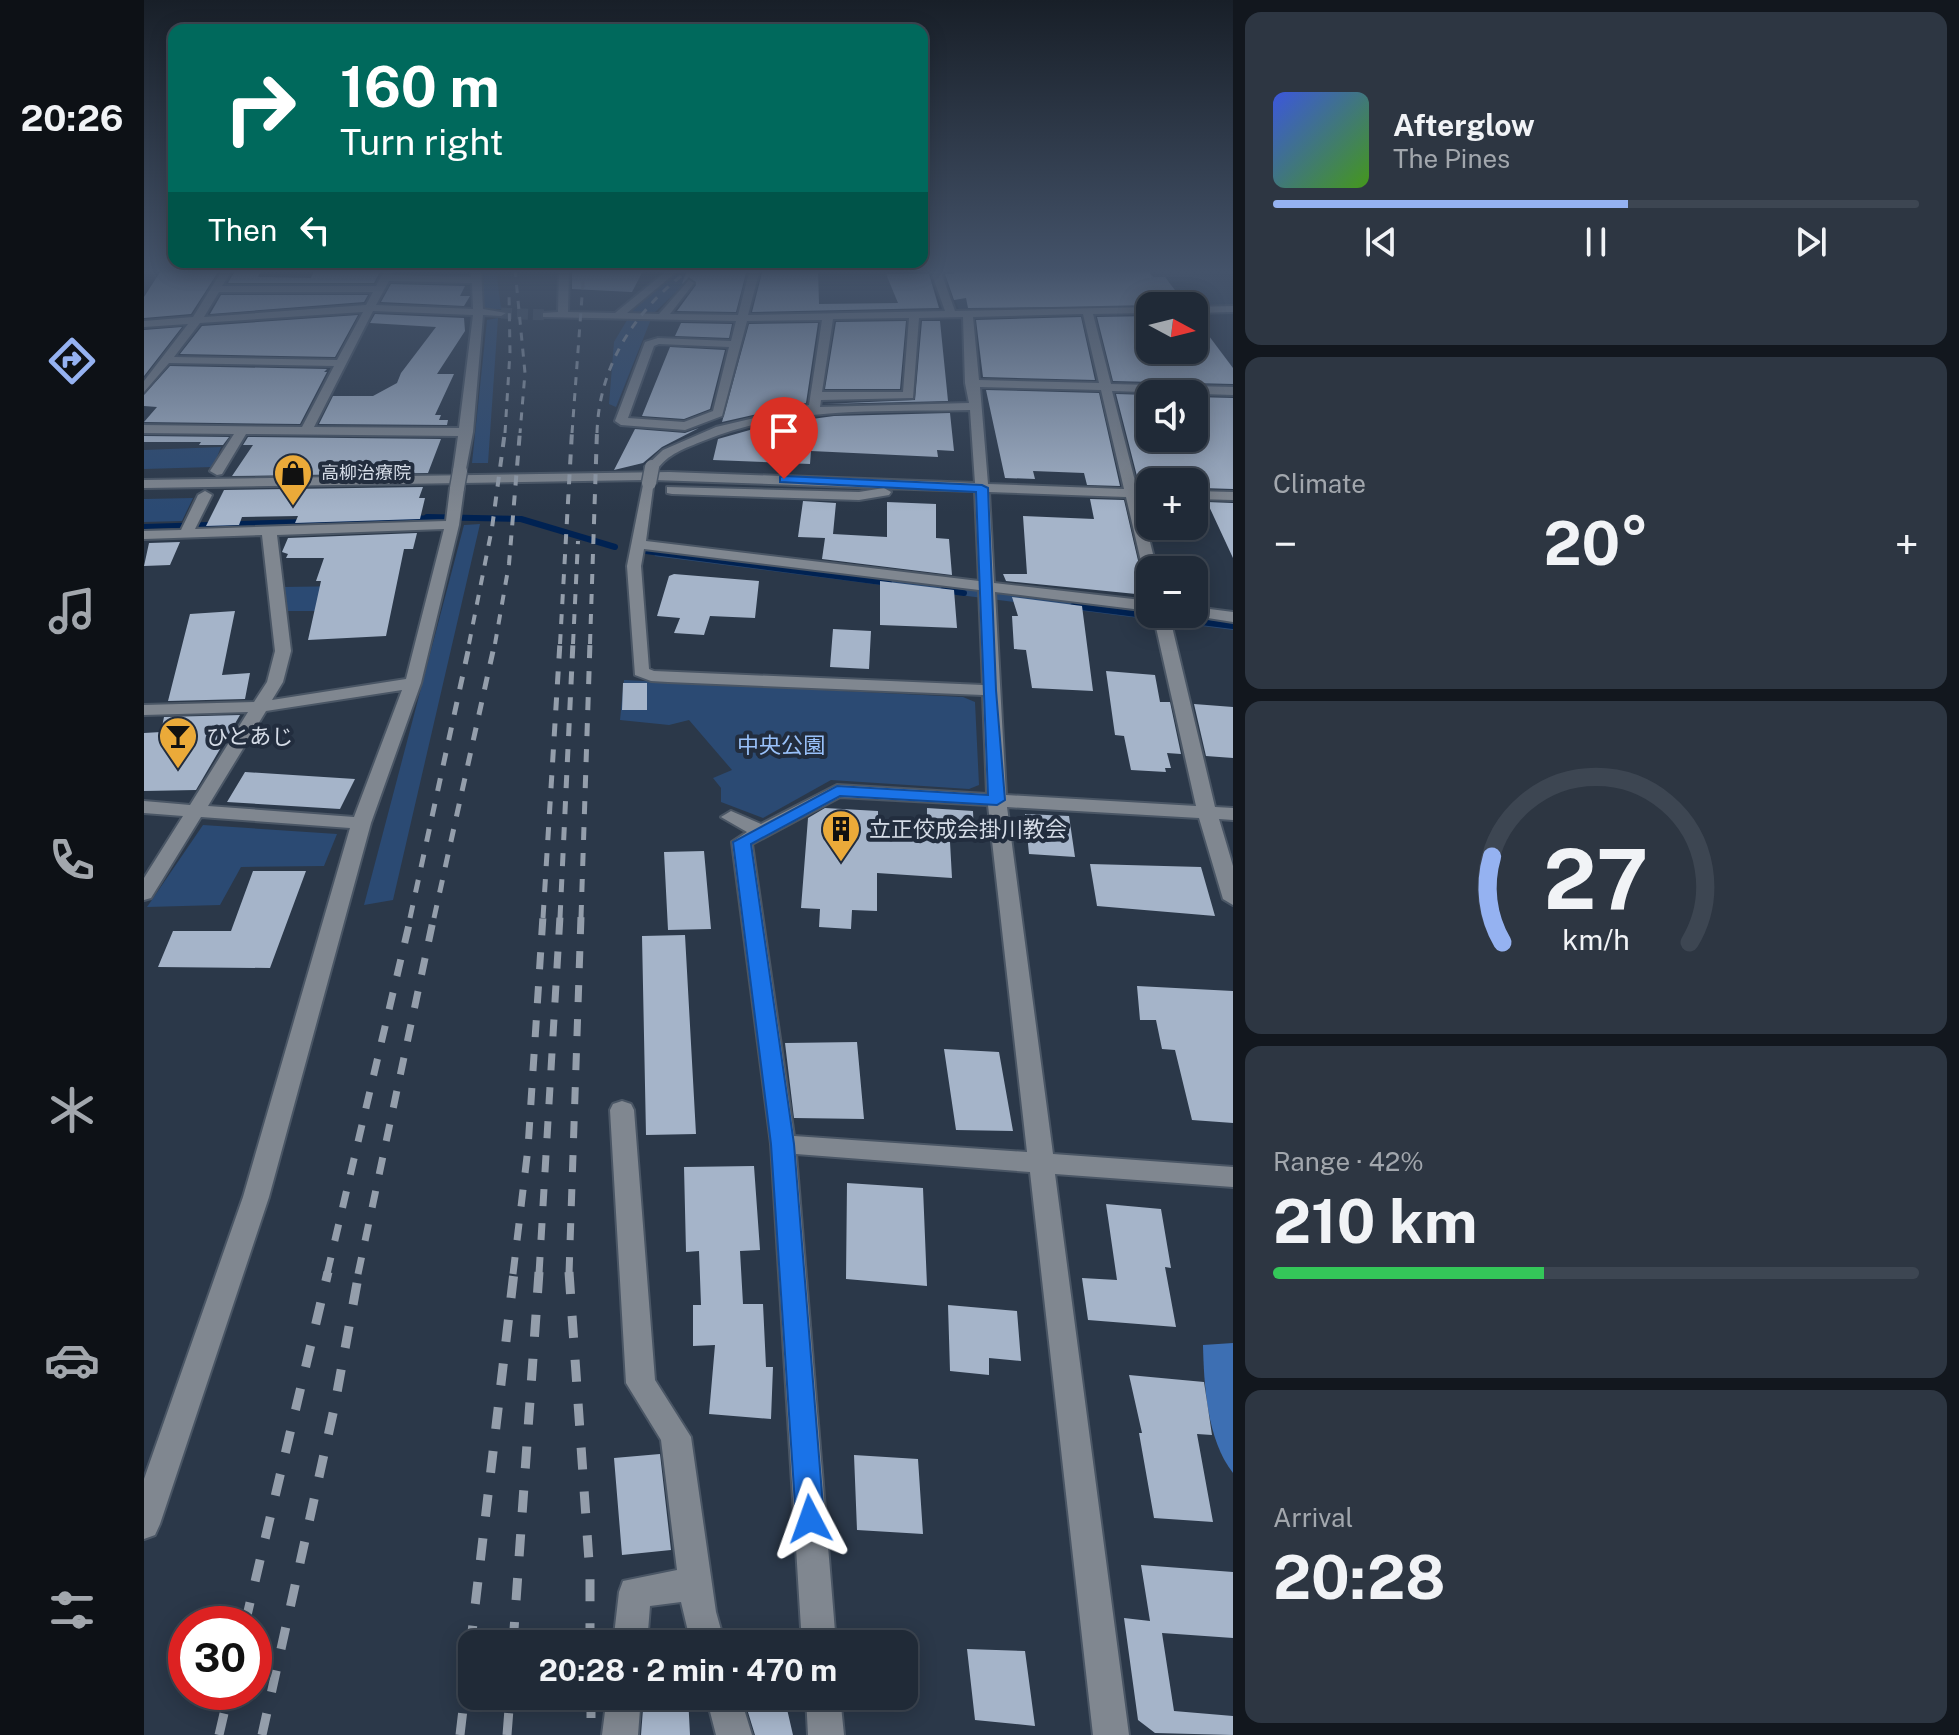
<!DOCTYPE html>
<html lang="en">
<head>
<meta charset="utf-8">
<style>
  :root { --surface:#202a37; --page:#2d3642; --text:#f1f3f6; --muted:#a2a7ad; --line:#3d4652; --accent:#95b2f1 }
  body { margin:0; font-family:"Public Sans","Noto Sans JP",sans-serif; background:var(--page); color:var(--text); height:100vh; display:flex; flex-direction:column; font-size:30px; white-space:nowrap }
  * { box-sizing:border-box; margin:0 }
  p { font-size:26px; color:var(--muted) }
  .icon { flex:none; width:44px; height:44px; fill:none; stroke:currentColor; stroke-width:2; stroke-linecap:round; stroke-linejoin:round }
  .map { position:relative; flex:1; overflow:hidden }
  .panel { display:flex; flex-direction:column; gap:12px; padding:12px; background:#12171e; width:726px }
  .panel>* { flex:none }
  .guide { position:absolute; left:24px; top:24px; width:760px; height:244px; border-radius:16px; box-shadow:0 4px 20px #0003,0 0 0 2px var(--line); background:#00695c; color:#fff; overflow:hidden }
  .needle { width:52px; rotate:97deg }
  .tools { position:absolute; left:992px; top:292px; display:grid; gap:16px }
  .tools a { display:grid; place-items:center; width:72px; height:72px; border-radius:16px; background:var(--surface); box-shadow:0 4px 20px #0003,0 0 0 2px var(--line); font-size:40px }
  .speed { position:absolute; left:24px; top:1606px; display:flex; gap:16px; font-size:40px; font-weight:700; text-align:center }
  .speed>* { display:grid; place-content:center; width:104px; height:104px; border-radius:50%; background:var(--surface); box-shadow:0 4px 20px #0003,0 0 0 2px var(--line); line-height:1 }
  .speed .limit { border:12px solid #d22; background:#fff; color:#111 }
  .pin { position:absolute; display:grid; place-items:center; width:68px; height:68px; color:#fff; margin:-82px -34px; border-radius:50% 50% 50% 0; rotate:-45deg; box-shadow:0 0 8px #0007 }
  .pin .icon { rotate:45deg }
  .me { position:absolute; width:88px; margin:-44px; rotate:356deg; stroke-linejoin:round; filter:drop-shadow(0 0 6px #0008) }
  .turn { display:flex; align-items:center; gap:28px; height:168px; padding:0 40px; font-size:36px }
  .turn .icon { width:104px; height:104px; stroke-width:2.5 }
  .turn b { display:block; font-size:56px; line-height:68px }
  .then { display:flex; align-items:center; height:76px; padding:0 40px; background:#0003; gap:16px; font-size:30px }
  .big { font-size:60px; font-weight:700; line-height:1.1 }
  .panel .card { flex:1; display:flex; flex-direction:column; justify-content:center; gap:12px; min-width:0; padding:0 28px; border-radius:16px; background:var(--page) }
  .panel .dial { align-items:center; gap:0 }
  .dial svg { height:208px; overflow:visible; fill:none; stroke:var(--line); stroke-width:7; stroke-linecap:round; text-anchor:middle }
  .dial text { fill:var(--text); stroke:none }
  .song { display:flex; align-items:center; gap:24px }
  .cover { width:96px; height:96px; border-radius:12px; background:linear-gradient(135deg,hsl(230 70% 55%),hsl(100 70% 35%)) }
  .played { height:8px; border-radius:4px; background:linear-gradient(90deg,var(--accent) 55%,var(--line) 55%) }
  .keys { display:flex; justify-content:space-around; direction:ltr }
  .heat { display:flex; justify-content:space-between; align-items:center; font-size:44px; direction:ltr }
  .charge { height:12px; border-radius:6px; background:linear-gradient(90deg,#34c759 42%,var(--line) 0) }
  .trip { position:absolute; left:314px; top:1630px; width:460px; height:80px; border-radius:16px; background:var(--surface); box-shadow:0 4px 20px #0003,0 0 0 2px var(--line); font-weight:700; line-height:80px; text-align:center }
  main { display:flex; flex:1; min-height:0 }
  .tabs { display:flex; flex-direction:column; width:144px; justify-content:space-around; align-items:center; background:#0d1116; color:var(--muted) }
  .tabs .icon { width:56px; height:56px }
  .tabs .active { color:var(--accent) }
  .tabs b { font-size:36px; color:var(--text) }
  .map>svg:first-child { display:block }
  .built { fill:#304157 }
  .green { fill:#2b4a73 }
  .forest { fill:#3d6fb3 }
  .water { fill:#002252 }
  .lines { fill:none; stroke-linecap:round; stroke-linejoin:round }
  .stream { stroke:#002252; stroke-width:6 }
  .building { fill:#a5b4c9 }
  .minor-tunnel { stroke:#445161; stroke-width:11; stroke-dasharray:11 5; stroke-linecap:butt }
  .minor-casing { stroke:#4a5665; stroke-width:4 }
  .minor { fill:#808790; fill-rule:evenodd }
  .rail-far4 { stroke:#949eab; stroke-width:3; stroke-dasharray:8 8; stroke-linecap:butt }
  .rail-far3 { stroke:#949eab; stroke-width:4; stroke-dasharray:10 10; stroke-linecap:butt }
  .rail-far2 { stroke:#949eab; stroke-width:5; stroke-dasharray:13 13; stroke-linecap:butt }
  .rail-far1 { stroke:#949eab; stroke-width:7; stroke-dasharray:17 17; stroke-linecap:butt }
  .rail { stroke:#949eab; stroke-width:9; stroke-dasharray:22 22; stroke-linecap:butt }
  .minor-bridge-casing { stroke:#4a5665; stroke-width:17; stroke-linecap:butt }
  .minor-bridge { stroke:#808790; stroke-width:14 }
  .route { fill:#1a73e8; stroke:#114b97; stroke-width:2 }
  .labels { text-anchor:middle; stroke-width:8; stroke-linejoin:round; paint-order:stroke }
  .far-poi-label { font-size:18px; fill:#d5dce7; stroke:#222d3e; text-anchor:start }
  .poi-label { font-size:22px; fill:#d5dce7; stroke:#222d3e; text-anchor:start }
  .park-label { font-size:22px; fill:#99c1f9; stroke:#222d3e }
</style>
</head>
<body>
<main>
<nav class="tabs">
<b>20:26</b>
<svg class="icon active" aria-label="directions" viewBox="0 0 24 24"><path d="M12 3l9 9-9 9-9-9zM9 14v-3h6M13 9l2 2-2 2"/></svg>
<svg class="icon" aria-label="music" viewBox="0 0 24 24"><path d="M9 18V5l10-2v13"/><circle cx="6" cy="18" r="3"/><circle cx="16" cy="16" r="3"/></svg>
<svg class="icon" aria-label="phone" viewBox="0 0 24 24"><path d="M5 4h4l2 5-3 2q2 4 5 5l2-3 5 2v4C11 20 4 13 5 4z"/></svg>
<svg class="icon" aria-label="climate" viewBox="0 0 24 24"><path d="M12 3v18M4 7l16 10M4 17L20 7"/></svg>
<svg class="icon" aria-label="car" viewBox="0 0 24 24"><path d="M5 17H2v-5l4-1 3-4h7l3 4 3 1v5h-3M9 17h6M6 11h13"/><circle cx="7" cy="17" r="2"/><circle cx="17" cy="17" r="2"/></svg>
<svg class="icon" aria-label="filters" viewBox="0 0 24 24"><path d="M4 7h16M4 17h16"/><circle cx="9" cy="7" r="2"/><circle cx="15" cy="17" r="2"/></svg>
</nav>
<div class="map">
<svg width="1089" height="1735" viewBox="0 0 1089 1735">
  <rect width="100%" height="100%" fill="#2b3849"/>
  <path class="built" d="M800,269H1089V306L815,310Z"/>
  <path class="green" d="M340,269H352L357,309L340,310Z
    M539,269H556L509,314L472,407L465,404L470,342L489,310Z
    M354,318L344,463H328L343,320Z
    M77,447L69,467L0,469V450Z
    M49,498L38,521L0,522V499Z
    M336,524L249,900L220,905L320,525Z
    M517,551L1006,609V614H1050L1089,619V630L510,556Z
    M210,586L173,611H142L138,587Z
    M480,680L819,697L831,702L835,785L825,789L687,780L619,818L577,802V788L569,778L588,770L545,720L525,725L476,720Z
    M59,825L193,834L180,866L97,867L76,905L3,907Z"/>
  <path class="forest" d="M1089,1343V1473C1063,1440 1060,1386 1059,1345Z"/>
  <path class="water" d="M293,515L292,520L0,529V524Z"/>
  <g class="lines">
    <path class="stream" d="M283,517L377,519L471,547
      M502,551L745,583
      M799,590L820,593
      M929,606L1089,626"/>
  </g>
  <path class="building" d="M18,269H76L47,314L0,318V297Z
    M92,269H118L114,277L167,278L170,270H237L230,283H84Z
    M428,269H500L488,292L428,289Z
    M543,269H603L592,312L533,311L552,285L545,277L538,284Z
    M619,269H674L675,304L754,303L742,274H785L795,308L608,312Z
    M809,269H1003L1009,277H1021L1043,306L824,308L822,298L810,300L801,274H810Z
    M247,284L321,286L316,296H326L320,306L237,302Z
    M77,295H224L220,302L66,314Z
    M231,314L320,318L321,331L293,374H310L291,415H297L295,420H304L303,425L175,424L189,396H229L253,383L257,373L292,327L226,323Z
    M214,315L191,357L36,354L58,326Z
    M1006,316V350H1050V316L1089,368V384L969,381L953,317Z
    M937,317L951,380L839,377L832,320Z
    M762,321L756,389H681L692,322Z
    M778,321H796L804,401L679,404L771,400Z
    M537,323L588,324L585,338L531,336Z
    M674,323L662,403L578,422L605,324Z
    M38,327L0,376V330Z
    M526,347L581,350L566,409L540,419L498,416Z
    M26,366L183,369L180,372H183L156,424L0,422L13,407L0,406V395Z
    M842,390L955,393L976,486L943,485L940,473L889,471L891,479L861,478Z
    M972,394L1006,395V438H1050V397L1089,398V489L1057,488L1050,482L994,480Z
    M806,413L810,451L793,450L794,457L667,451L666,464L569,460L574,439L624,425L690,416Z
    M555,428L518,447L499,463L470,470L491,429L541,433Z
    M0,436L85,437L79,445H55L57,442H0Z
    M104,437L297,439L284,473L88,476L109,445H99Z
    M279,487L275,498H281L276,519L151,523L154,516L98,517L95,525L62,526L80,490Z
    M946,499L980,500L1002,595L862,581L859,574H883L879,516L950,519Z
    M659,501L692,503L689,534L743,537V502L792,504V538L805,539L808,575L678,559L681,538L654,537Z
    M1063,502L1089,503V558Z
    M273,533L269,549H260L242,636L164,640L177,581H172L180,558H142L144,554L138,552L144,538Z
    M36,542L26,565L0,566L5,543Z
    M530,574L615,581L611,618L566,616L560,635L530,633L536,618L513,616L525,576Z
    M736,581L810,590L813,628L736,625Z
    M868,597L938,606L949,691L888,688L882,650L870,649L868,616H874Z
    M91,611L78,675L106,673L101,699L24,701L46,614Z
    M689,629L727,631L725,669L686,667Z
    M962,671L1011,675L1016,702H1026L1037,754L1023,753L1027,768H1021L1022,772L987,770L980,736L971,735Z
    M479,683H503V710H478Z
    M1050,704L1089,707V758L1062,756Z
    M96,715L52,790L0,791V733L17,732L20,717Z
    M101,772L211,779L196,809L83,802Z
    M681,808L734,811V837L806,842L808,878L733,873V911L708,910L707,929L675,927L676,909L657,908L664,818Z
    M783,808L829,811L830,835L783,832Z
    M881,814L925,816L931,857L885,854Z
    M560,851L567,929L524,930L520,852Z
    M946,864L1057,867L1071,916L953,906Z
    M109,871H162L126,968L14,967L29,931H87Z
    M541,935L552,1134L502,1135L498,936Z
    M993,986L1089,991V1123L1048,1120L1031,1050L1018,1049L1012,1020H996Z
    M713,1042L720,1119L650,1118L641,1043Z
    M800,1049L855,1052L869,1131L812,1130Z
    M610,1166L616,1250L596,1251L599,1304H619L622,1367H629L627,1419L565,1414L571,1345L549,1346V1305H557L555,1251L542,1252L540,1167Z
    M703,1183L779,1188L783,1286L702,1279Z
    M962,1204L1017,1209L1027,1268L1021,1267L1032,1327L944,1320L938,1278L973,1280Z
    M804,1305L873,1311L877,1361L845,1358V1375L806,1371Z
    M985,1375L1060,1382L1068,1435L1053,1434L1069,1522L1010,1518L995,1433H998Z
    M516,1454L527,1550L478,1555L470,1458Z
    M710,1455L774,1459L779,1534L713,1530Z
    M997,1565L1089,1572V1638L1018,1633L1030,1711L1089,1716V1735L1011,1733L994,1720L980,1618L1006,1621Z
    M823,1649L881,1651L891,1726L831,1720Z
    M500,1696H544L546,1735H497Z
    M599,1696H640L649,1735H611Z"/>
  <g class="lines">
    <path class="minor-tunnel" d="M357,313L403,315"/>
    <defs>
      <path id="minor" d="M79,269H89L78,286H232L241,269H251L248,275L327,277V269H337L339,309L362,313L357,316L339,315L329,432L321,474L309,471L314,436L102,434L78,474L73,475L66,471L90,434L0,433V425L158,427L190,366L25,363L0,392V381L44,324L0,327V321L49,317ZM245,281L328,283L329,309L232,305ZM75,292H229L222,305L60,317ZM229,311L329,315L315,428L170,427ZM219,312L193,360L30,357L56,323Z
        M415,269H425L424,312L471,313L525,269H536L483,313L515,314L545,280L550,283L526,314L594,315L606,269H616L604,315L801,311L786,269H796L811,311L1006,307V313L949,314L967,384L1089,387V395L968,391L993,489L1006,490V498H995L1013,570H1006V574L999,570L982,497L845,492L850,583L1006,601V611L851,592L862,795L1052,806L1009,614H1025L1071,807L1089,808V820L1075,819L1089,866V905L1079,899L1055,818L863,807L909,1154L1089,1167V1187L911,1174L985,1735H949L886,1172L652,1154L692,1644H658L627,1144L588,842L603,832L577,817L587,811L617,824L693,785L843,794L839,695L524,682L507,681L491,675L483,566L500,480L0,488V480L525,472L831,483L826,410C736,412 643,406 559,441C542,448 523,454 513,470H503L501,467L519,450L572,427L665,405L678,320L603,321L578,416L541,430L477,425L471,421L501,342L514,338L587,341L592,321L399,317V313L414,312ZM939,314L955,383L835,380L829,317ZM819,317L821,383L825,403L676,407L677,400L769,398L775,318ZM765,318L759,392H678L689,319ZM515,344L585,347L569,411L540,422L484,418L510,346ZM836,387L957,390L980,489L844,484ZM510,480L740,488L715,492L523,487V493L528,494L715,500L745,495L747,492L740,488L831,491L835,581L502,541ZM500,549L835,590L839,685L510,671L505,669L497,566ZM696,797L844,805L883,1152L650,1136L608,844Z
        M1089,306V312L1050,313V307Z
        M313,484L320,488L315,525L277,683L227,823L125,1197L16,1524L11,1535L0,1539V1479L99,1197L206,828L57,817L7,898L0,900V878L39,816L0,813V801L46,805L104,712L0,715V705L110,702L123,682L131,651L118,535L0,539V531L37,530L54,495L61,491L68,495L51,529L302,521L306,488ZM300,529L262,679L128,700L139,682L147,651L133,535ZM258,690L210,817L64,806L122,711Z
        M1050,491L1089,492V500L1050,499Z
        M1050,607L1089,612V622L1045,615L1050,614Z
        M478,1101L487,1104L490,1110L511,1380L547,1437L572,1612L581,1644H547L537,1602L506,1606L503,1644H469L475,1592L479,1581L533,1570L517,1440L482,1383L466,1110L469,1104Z
        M463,1696H497L494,1735H458Z
        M562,1696H596L608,1735H572Z
        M662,1696H696L700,1735H664Z"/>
    </defs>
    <use href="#minor" class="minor-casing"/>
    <use href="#minor" class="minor"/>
    <path class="rail-far4" d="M371,269L381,373L376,433
      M361,433L366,352L365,293
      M428,433L440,269
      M453,433C455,364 492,309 546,269"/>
    <path class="rail-far3" d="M325,644L348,528L361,431
      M351,644L365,564L376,431
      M416,644L428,431
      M429,644L434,541
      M446,644L453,431"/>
    <path class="rail-far2" d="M266,918L326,642
      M290,918L351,642
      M399,918L416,642
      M416,918L429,642
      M437,918L446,642"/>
    <path class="rail-far1" d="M183,1274L267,916
      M214,1274L290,916
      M369,1274L384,1148L399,916
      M395,1274L416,916
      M425,1274L437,916"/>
    <path class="rail" d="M425,1272L446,1576V1644
      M101,1624L184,1272
      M369,1644L395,1272
      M447,1696V1735
      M75,1735L85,1692
      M118,1735L190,1409L215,1272
      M316,1735L370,1272
      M363,1735L366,1696"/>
    <defs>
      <path id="minor-bridge" d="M505,483L508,467
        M313,488L316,471"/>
    </defs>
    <use href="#minor-bridge" class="minor-bridge-casing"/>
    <use href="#minor-bridge" class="minor-bridge"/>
  </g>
  <linearGradient id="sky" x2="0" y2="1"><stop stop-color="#181f28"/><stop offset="0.53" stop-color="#44536a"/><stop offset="1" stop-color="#44536a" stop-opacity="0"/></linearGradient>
  <rect width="1089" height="512" fill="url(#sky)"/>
  <path class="route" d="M640,476L838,485L844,488L852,690L861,800L853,805L696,796L607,844L650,1144L680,1519L676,1529L666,1533L656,1529L652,1519L627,1144L589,842L693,786L844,795L832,492L636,482V477Z"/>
  <defs>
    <symbol id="shop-pin" viewBox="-11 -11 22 30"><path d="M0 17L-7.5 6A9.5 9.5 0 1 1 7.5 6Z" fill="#ebaa39" stroke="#222d3e"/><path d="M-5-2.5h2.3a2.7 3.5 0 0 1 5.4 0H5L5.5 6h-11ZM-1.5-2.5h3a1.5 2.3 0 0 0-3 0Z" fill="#111"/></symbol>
    <symbol id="bar-pin" viewBox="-11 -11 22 30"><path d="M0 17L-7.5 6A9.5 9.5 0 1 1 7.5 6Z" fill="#ebaa39" stroke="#222d3e"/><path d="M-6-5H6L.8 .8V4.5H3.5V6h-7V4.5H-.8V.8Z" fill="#111"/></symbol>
    <symbol id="building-pin" viewBox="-11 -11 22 30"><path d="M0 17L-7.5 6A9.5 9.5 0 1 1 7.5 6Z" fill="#ebaa39" stroke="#222d3e"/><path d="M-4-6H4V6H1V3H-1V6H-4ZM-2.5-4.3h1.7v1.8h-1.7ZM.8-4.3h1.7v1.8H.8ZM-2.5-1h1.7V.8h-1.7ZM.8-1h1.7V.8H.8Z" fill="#111"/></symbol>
  </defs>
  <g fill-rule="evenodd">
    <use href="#shop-pin" x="127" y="451" width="44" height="60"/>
    <use href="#bar-pin" x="12" y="714" width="44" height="60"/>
    <use href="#building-pin" x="675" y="807" width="44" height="60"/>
  </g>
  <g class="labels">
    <g class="far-poi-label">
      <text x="177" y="479">高柳治療院</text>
    </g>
    <g class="poi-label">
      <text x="62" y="744">ひとあじ</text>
      <text x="725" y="837">立正佼成会掛川教会</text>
    </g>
    <g class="park-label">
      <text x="637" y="753">中央公園</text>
    </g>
  </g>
</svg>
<div class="tools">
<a><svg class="needle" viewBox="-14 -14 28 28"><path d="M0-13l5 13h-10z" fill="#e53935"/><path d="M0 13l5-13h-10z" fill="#a2a7ad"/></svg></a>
<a><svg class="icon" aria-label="sound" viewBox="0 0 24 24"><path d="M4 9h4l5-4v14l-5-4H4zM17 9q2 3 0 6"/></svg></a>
<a>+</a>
<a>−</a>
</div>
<div class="speed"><div class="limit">30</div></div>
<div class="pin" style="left:640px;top:479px;background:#d93025"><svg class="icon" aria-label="arrive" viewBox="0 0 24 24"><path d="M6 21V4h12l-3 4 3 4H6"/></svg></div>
<svg class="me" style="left:666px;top:1519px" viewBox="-20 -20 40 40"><path d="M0-17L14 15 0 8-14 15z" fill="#1a73e8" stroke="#fff" stroke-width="4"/></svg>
<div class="trip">20:28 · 2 min · 470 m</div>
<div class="guide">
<div class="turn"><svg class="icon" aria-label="right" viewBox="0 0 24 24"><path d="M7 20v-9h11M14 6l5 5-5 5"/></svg><div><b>160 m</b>Turn right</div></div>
<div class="then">Then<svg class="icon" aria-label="left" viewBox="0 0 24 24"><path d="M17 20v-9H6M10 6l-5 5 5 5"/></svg></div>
</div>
</div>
<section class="panel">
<div class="card">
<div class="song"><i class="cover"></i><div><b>Afterglow</b><p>The Pines</p></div></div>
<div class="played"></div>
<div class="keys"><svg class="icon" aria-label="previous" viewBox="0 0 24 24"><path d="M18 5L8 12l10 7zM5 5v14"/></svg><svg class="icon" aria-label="pause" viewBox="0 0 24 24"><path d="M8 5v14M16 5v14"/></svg><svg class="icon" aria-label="next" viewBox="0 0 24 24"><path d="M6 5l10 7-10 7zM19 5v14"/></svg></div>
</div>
<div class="card"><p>Climate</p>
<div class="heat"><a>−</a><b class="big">20°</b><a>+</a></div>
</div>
<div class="card dial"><svg viewBox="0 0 100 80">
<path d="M14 69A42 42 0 1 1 86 69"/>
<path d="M14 69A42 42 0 0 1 10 36" stroke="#95b2f1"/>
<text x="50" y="56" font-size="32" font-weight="700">27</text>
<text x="50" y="72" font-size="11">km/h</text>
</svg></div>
<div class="card"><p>Range · 42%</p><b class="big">210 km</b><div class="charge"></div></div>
<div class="card"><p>Arrival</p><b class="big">20:28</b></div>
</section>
</main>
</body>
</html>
